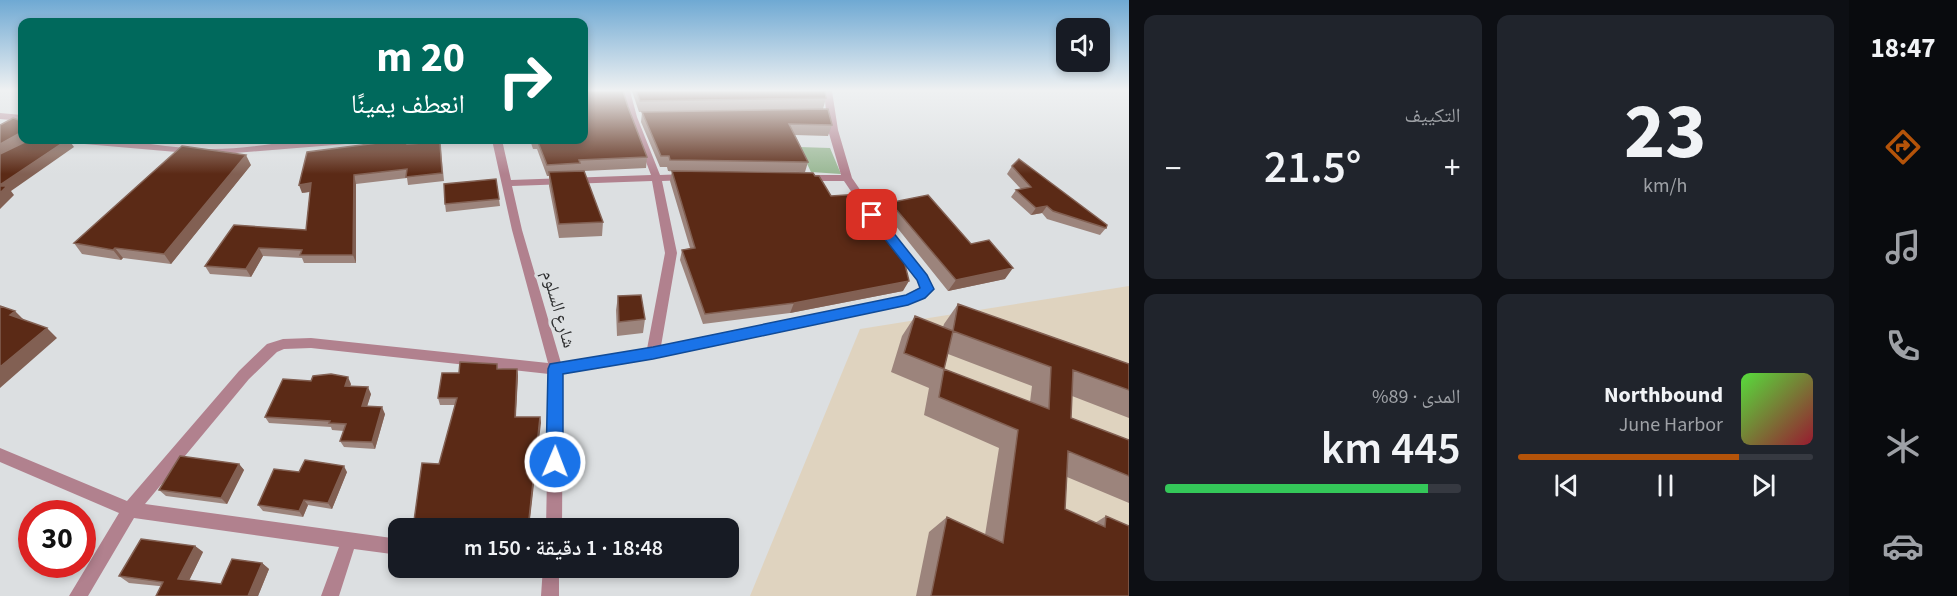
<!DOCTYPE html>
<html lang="ar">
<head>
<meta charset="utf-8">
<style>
  :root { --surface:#171b24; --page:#20242c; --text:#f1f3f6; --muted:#9ea1a6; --line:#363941; --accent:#b45309 }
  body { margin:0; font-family:"Source Sans 3","Noto Naskh Arabic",sans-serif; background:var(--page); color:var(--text); direction:rtl; height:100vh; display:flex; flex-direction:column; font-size:22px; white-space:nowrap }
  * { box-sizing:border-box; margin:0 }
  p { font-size:20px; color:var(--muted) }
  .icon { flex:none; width:33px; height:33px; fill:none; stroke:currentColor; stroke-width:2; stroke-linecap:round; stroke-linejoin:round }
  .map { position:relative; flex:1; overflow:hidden; direction:ltr }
  .details { display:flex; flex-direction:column; gap:15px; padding:15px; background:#0d0f14; width:720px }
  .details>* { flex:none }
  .guide { position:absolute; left:18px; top:18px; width:570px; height:126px; border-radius:12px; box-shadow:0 3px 9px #0003; direction:rtl; background:#00695c; color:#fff; overflow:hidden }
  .buttons { position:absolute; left:1056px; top:18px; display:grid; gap:12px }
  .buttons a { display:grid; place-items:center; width:54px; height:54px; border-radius:12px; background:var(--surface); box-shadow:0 3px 9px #0003; font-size:30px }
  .speed { position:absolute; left:18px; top:500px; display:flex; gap:12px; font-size:30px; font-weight:700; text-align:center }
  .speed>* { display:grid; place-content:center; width:78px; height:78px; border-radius:50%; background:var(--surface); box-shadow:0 3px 9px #0003; line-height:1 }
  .speed .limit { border:9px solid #d22; background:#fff; color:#111 }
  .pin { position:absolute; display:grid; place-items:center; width:51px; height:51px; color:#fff; margin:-26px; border-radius:12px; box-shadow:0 3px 9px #0006 }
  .me { position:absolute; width:66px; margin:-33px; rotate:1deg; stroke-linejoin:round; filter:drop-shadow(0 0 4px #0008) }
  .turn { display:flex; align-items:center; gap:21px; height:126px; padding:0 24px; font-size:27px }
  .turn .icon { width:78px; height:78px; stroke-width:2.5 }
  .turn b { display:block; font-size:42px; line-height:51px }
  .big { font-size:45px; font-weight:600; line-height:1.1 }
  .details .tile { flex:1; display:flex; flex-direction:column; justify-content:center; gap:9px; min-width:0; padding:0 21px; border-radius:12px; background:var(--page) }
  .details .dial { align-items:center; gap:0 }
  .dial b { font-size:78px; line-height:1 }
  .song { display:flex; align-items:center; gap:18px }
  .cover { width:72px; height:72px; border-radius:9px; background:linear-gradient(135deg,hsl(110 70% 55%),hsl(350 70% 35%)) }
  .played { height:6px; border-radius:3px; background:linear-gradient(90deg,var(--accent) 75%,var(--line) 75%) }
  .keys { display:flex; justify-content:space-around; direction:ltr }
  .heat { display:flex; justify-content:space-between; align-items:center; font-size:33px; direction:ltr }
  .charge { height:9px; border-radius:4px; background:linear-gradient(90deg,#34c759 89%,var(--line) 0) }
  .details .tiles { flex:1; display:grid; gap:15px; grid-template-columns:repeat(2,1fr) }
  .trip { position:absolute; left:388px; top:518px; width:351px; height:60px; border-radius:12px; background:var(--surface); box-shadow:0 3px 9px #0003; font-weight:600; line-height:60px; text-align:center; direction:rtl }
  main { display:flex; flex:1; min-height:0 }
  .dock { display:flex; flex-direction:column; width:108px; justify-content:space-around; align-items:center; background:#090b0e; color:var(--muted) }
  .dock .icon { width:42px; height:42px }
  .dock .current { color:var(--accent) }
  .dock b { font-size:27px; color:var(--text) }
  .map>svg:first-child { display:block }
  .education { fill:#dfd3bf }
  .green { fill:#9ab895 }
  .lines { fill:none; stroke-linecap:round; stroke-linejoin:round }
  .minor { fill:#b1818e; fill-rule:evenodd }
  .wall { fill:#9c847c; fill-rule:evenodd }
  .shaded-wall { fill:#826053 }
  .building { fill:#5b2a16; stroke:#826053; stroke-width:1.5 }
  .route { fill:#1a73e8; stroke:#114b97; stroke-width:1.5 }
  .labels { text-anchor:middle; stroke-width:6; stroke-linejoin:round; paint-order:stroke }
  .street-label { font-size:18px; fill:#2c2d2e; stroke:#dcdfe1 }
</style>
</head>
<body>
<main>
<nav class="dock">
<b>18:47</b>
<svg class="icon current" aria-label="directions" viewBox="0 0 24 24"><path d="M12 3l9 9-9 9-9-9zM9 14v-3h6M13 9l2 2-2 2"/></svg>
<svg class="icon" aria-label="music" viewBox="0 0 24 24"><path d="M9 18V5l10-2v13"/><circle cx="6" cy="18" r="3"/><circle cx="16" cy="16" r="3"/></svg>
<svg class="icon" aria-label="phone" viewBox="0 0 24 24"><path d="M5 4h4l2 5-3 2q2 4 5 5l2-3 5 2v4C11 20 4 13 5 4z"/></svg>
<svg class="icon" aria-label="climate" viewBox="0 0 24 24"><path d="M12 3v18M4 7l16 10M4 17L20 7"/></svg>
<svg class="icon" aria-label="car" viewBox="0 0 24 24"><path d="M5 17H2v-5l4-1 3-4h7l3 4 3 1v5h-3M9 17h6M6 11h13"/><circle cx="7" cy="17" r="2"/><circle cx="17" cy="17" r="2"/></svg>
</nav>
<section class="details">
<div class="tiles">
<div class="tile dial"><b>23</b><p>km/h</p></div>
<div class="tile"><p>التكييف</p>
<div class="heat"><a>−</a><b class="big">21.5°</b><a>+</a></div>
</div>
<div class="tile">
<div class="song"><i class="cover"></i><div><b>Northbound</b><p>June Harbor</p></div></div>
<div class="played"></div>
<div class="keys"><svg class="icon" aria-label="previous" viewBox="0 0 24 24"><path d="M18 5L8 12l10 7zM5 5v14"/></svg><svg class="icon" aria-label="pause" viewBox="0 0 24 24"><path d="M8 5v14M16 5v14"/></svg><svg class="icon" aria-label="next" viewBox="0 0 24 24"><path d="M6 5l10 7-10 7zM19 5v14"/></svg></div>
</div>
<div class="tile"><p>المدى · 89%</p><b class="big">445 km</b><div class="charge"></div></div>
</div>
</section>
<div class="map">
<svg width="1129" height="596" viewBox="0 0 1129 596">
  <rect width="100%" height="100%" fill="#dcdfe1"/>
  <path class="education" d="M1129,286V596H750L860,329Z"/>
  <path class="green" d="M799,147L830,148L841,174L811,172Z"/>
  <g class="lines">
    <path class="minor" d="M622,91H630L637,117L660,175L687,174L692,177L687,180L662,181L677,253L661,346L905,296L920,287C914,268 897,256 886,240L891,236L895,237L927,275L933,289L931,292L908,304L653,358L563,373L562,528H546L549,374L311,348L284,349L277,352L249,379L145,504L399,539V555L354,549L339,596H321L339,547L134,518L88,596H69L119,513L0,462V448L127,501L239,371L267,344L283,339L311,338L548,363L512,230L492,140H502L511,180L651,175L629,117ZM652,181L665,253L647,349L561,363L522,230L512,186Z
      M824,91H832L838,130L852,178L872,207L871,209H863L844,181H803L798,178L803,175H841L828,130Z
      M0,113L22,115V121L0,119Z
      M68,140C115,135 164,149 211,149C261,149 313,134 363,140L358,143L211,155L73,143Z
      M543,567H559V596H541Z"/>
  </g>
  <path class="wall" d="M632,91H825L826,98L823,109L639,112Z
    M628,107L647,157L646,168L584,171L603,222L602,236L559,238L549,186V176H547L537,149H533L530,140H584Z
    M642,112L832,125L828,136L795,135L808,162L805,172L668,171L667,167H660L641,122Z
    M408,144L441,150L444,181L408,185L407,178L356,184V263H304L302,258L263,256L251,277L210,274L205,266L306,230L310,192L302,193Z
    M251,165L171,264L123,258L121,260L82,254L74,243Z
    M1012,166L1106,228L1100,235L1047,219L1042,213L1031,215L1011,197L1016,190L1021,189L1007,174Z
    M672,171L815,176L903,291L790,313L703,324L680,260L682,250L690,248L670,181Z
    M499,199L500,206L446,212L445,204Z
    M886,200L893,202L971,244L1005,279L948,291L891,220L888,225L879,214Z
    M618,296L645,319L643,333L617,336L616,310Z
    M958,304L1129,364V418L1072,396L1071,418L1129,440V503L1067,477L1065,509L1095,523L1106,516L1129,596H916L929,532L947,517L985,535L999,448L924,415L929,388L891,372L902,336L915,316L943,327L944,324ZM948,354L1032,386L1030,402L944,369Z
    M497,364L498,369H517L518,376L516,417H540L541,423L439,464L455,405H440L438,398L459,373Z
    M351,384L350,386L371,394L367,406L385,414L375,449L344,447L340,441L344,431L332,430L331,427L269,423L265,417Z
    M239,464L244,470L227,504L166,496L159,490Z
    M299,472H347L332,509L308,505L303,517L263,511L258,505Z
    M195,546L203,552L189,580L221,584L262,563L269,569L258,596L129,583L119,576Z"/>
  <path class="shaded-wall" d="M22,132V140H31L0,156V144Z
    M67,140H69L74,147L11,191L14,195L0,209V185Z
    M246,155L251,165L171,264L164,254Z
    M354,175L356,184V263L353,255Z
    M311,183L314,191L302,193L299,185Z
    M1047,206L1042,213L1031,215L1036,208Z
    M115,248L123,258L121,260L113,250Z
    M259,248L263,256L251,277L246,269Z
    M1013,268L1005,279L948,291L956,280Z
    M909,281L903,291L790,313L794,303Z
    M15,311L25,321L10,315Z
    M47,328L57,338L0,388V367Z
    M517,369L518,376L515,424V417Z
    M348,377L351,384L348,393L345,386Z
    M368,387L371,394L365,413L362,406Z
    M382,407L385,414L375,449L372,442Z
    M540,417L541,423L529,528H528Z
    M239,464L244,470L227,504L221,498Z
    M344,466L347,472L332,509L328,503Z
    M304,500L308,505L303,517L299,511Z
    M195,546L203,552L187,585L178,579Z
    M262,563L269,569L258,596H248Z"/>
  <path class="building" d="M584,91H623L628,107L647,157L579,160L580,163L547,165L537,140H584Z
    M636,91H825L826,98L640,101Z
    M828,109L832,125L789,124L808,162L670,160L669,156H661L642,112Z
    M13,118L22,121V132L0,144V125Z
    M29,140H67L0,185V154Z
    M401,140H407V144L440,142L442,173L406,177L407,169L354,175L353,255H300L302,250L259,248L246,269L205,266L234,225L306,230L311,183L299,185L307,152Z
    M182,146L246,155L164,254L115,248L113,250L74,243Z
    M1019,159L1107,225L1106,228L1053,211L1047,206L1036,208L1016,190L1031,187L1012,166Z
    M584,171L603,222L559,224L549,172Z
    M672,171L813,173L815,176H819L831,196L861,194L873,212L900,244L909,281L794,303L705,314L682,250L695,248Z
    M496,179L499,199L445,204L444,184Z
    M0,186H7L0,193Z
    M928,195L971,244L989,240L1013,268L956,280L894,207L893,202Z
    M892,199L895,211L886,200Z
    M641,295L645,319L619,322L618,296Z
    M958,304L1129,364V390L1073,370L1071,418L1129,440V476L1068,451L1065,509L1105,527L1106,516L1129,526V596H931L947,517L1003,543L1018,430L939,397L944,369L1049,409L1051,367L953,331Z
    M0,306L15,311L10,315L47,328L0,367Z
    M915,316L953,331L944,369L904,353Z
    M460,362L497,364V369H517L515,417H540L528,528H413L422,463L439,464L457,398H438L442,373H459Z
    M331,374L348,377L345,386L368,387L362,406L382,407L372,442L340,441L346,424L329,423L330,421L265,417L283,379L311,381L313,376Z
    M180,456L239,464L221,498L159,490Z
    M305,460L344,466L328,503L304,500L299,511L258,505L274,469L299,472Z
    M141,539L195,546L178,579L221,584L232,559L262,563L248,596H156L163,582L119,576Z"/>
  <linearGradient id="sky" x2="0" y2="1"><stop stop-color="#6fa9d3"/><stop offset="0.52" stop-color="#eff1f2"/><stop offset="1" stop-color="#eff1f2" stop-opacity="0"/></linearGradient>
  <rect width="1129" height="174" fill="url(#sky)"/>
  <path class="route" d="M872,211L877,212L927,275L934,289L925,298L908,305L653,359L563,374V462L561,468L555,470L549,468L546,462L548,369L550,364L653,347L906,295L920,288L917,280L866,215Z"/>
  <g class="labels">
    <g class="street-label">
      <text transform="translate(559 309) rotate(74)" y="6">شارع السلوم</text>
    </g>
  </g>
</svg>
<div class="buttons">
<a><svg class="icon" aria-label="sound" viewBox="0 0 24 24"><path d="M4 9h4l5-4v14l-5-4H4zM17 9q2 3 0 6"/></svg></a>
</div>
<div class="speed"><div class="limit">30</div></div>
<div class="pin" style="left:872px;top:215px;background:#d93025"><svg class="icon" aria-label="arrive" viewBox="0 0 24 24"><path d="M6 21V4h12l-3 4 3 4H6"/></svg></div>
<svg class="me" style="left:555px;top:462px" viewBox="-20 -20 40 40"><circle r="17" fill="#1a73e8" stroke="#fff" stroke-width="3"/><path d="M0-11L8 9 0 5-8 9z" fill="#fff"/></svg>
<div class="trip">18:48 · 1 دقيقة · 150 m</div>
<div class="guide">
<div class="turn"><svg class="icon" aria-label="right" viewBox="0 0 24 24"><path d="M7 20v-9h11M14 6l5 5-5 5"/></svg><div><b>20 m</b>انعطف يمينًا</div></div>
</div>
</div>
</main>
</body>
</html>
